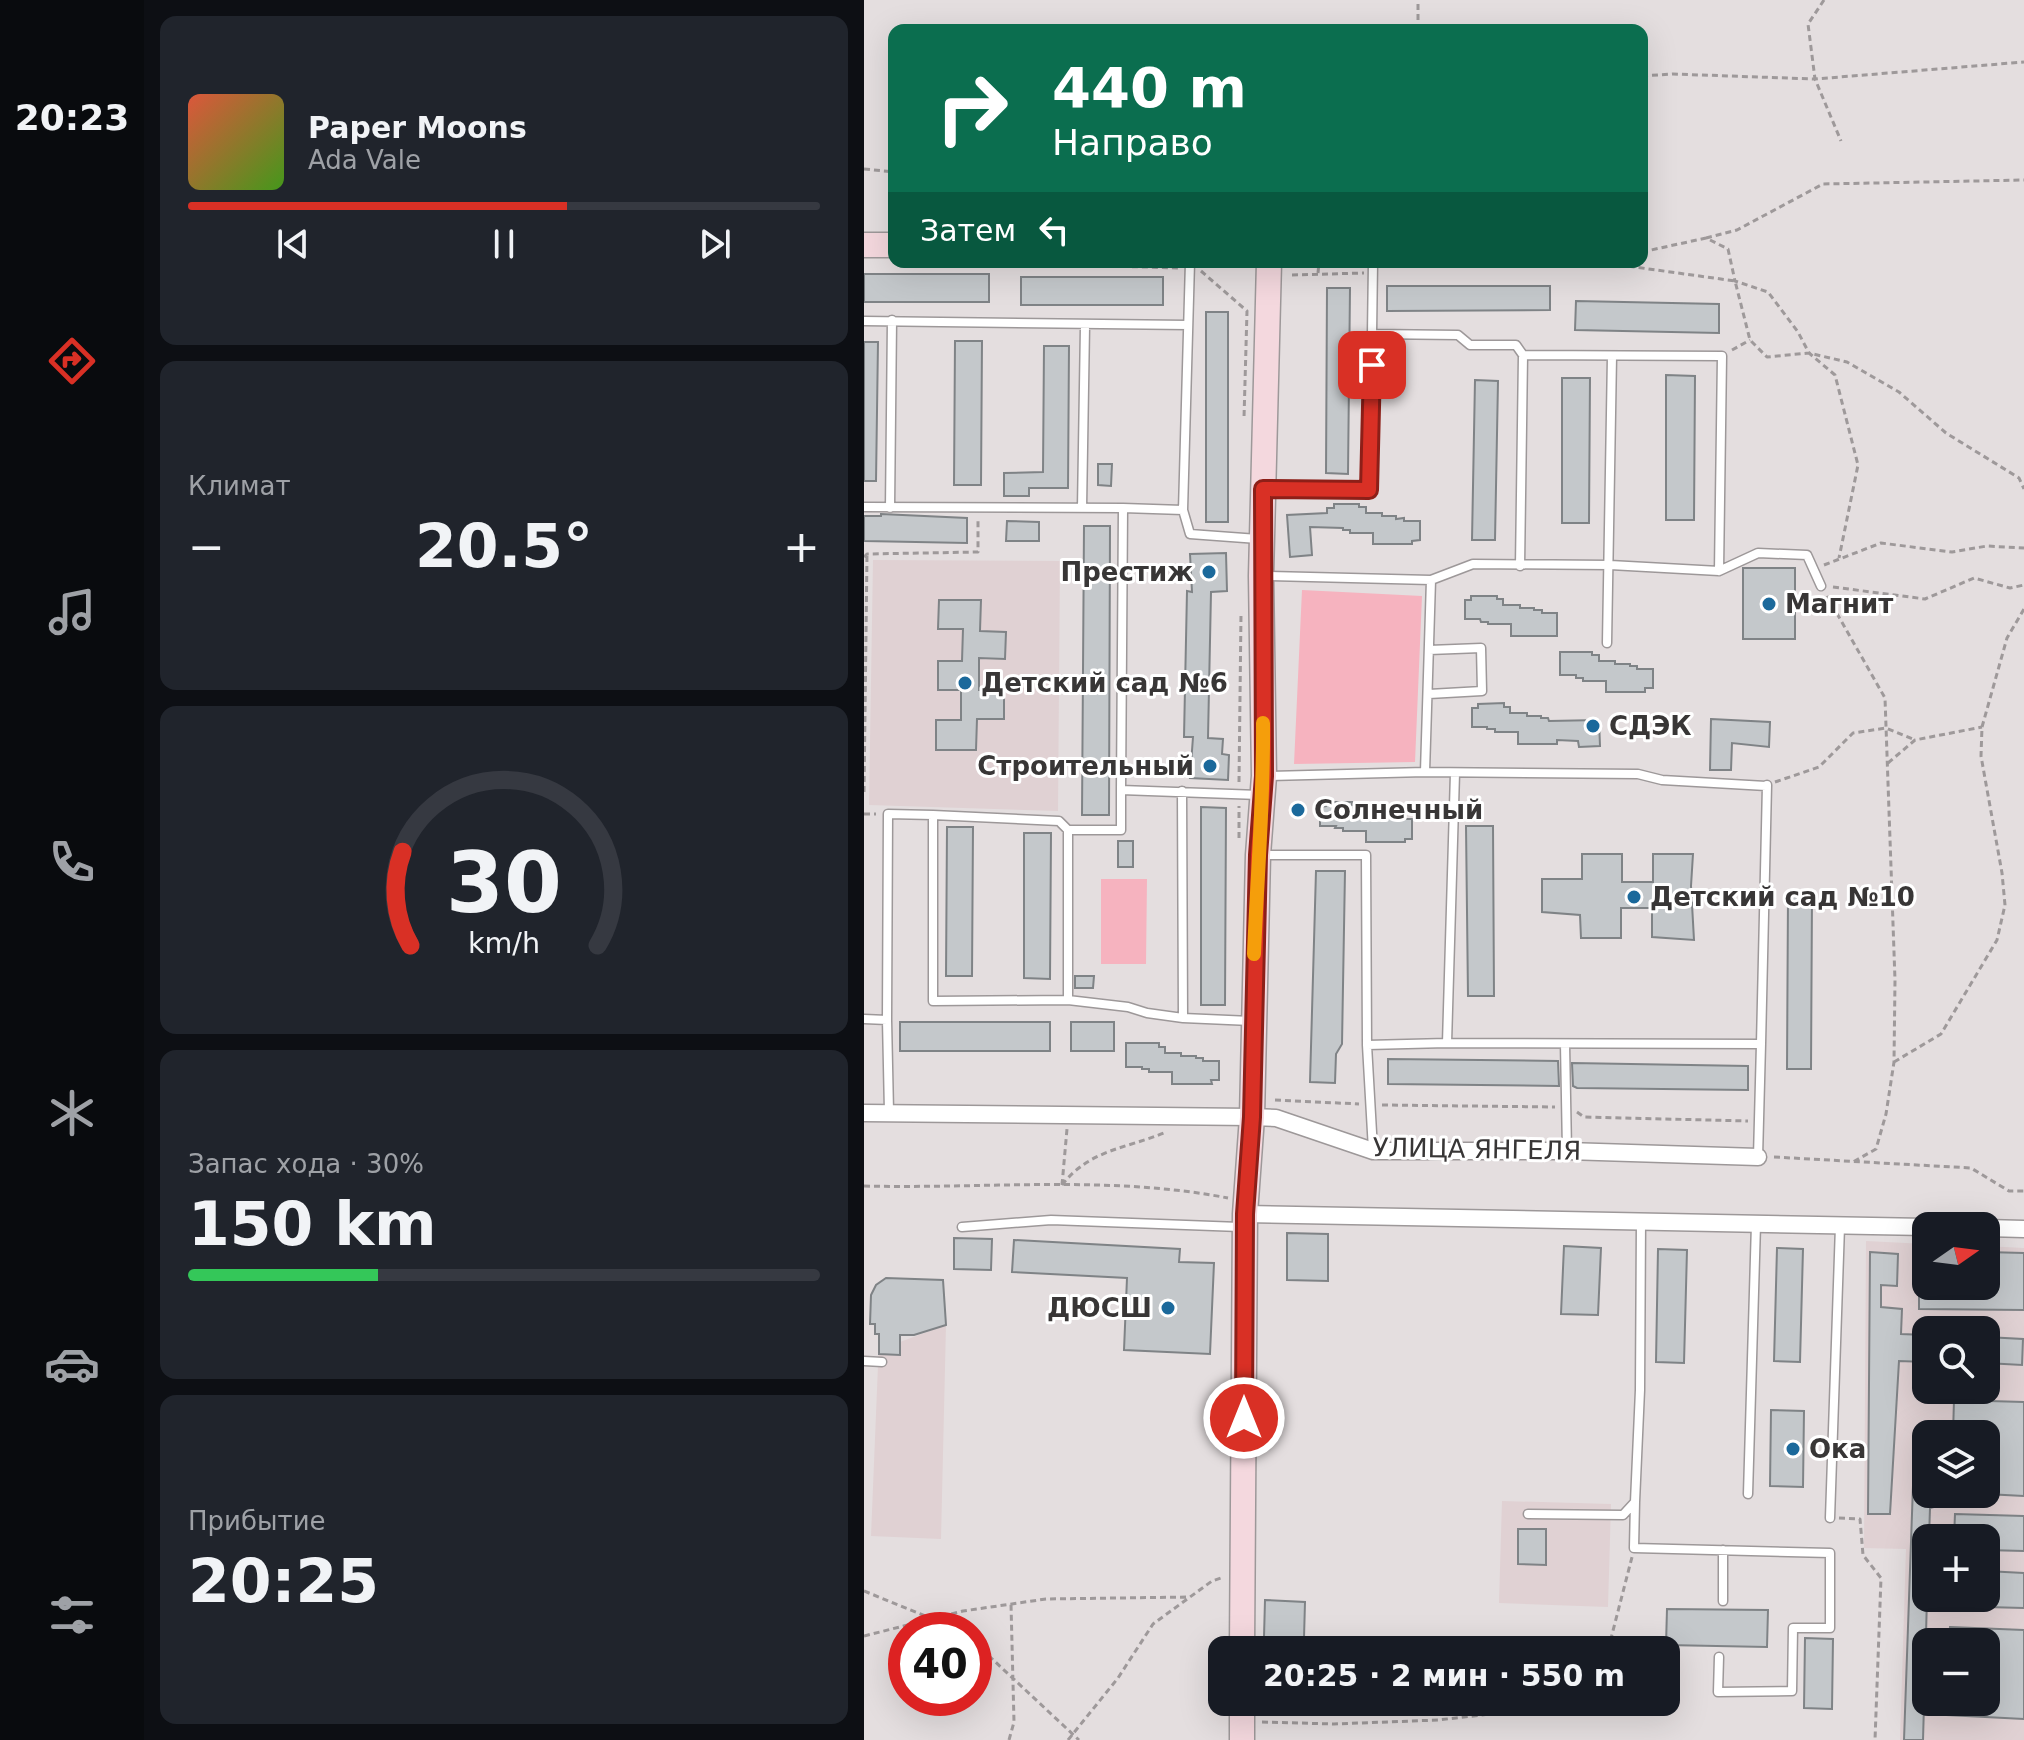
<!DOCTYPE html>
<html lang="ru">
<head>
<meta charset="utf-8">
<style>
  :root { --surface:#171b24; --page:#20242c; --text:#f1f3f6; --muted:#9ea1a6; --line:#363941; --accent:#d93025 }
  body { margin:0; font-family:"DejaVu Sans",sans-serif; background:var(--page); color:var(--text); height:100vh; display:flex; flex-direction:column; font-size:30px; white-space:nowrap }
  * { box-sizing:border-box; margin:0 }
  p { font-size:26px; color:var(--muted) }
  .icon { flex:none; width:44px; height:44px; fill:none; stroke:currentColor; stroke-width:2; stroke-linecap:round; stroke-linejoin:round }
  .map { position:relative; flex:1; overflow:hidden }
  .drawer { display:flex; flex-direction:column; gap:16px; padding:16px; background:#0d0f14; width:720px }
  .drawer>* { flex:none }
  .banner { position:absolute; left:24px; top:24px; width:760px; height:244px; border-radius:16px; box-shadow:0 8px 32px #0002; background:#0b6e4f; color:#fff; overflow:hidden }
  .needle { width:52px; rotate:76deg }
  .tools { position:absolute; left:1048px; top:1212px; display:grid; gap:16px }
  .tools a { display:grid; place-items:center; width:88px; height:88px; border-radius:16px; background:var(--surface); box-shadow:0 8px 32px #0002; font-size:40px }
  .speed { position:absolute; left:24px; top:1612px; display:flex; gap:16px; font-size:40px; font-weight:700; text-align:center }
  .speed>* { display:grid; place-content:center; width:104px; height:104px; border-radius:50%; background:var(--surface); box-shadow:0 8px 32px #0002; line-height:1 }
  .speed .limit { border:12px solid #d22; background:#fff; color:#111 }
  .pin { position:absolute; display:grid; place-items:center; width:68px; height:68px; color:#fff; margin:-34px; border-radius:16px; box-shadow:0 4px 12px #0006 }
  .me { position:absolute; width:88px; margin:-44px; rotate:0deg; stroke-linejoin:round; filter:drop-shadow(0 0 6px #0008) }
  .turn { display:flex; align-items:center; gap:28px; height:168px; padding:0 32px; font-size:36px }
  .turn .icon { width:104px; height:104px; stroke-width:2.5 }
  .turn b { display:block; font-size:56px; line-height:68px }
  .then { display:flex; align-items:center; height:76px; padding:0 32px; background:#0003; gap:16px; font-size:30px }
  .big { font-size:60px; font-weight:700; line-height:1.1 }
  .drawer .card { flex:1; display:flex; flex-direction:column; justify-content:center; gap:12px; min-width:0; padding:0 28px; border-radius:16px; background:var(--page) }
  .drawer .dial { align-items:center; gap:0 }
  .dial svg { height:208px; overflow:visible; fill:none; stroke:var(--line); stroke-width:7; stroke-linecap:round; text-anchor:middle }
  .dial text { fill:var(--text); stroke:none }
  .song { display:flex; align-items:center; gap:24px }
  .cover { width:96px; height:96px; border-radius:12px; background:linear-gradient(135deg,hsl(10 70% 55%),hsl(100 70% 35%)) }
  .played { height:8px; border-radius:4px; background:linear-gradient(90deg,var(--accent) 60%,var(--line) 60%) }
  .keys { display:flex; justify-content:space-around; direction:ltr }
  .heat { display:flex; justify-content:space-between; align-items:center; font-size:44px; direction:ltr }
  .charge { height:12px; border-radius:6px; background:linear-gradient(90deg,#34c759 30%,var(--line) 0) }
  .trip { position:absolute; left:344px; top:1636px; width:472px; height:80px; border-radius:16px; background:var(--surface); box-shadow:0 8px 32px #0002; font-weight:700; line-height:80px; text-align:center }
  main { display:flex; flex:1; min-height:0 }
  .menu { display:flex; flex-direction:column; width:144px; justify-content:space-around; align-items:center; background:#090b0e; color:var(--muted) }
  .menu .icon { width:56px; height:56px }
  .menu .selected { color:var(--accent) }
  .menu b { font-size:36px; color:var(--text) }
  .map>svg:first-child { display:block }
  .built { fill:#e0d1d3; fill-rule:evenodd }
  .green { fill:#f6b3bf }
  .building { fill:#c4c8cb; stroke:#7f8386; stroke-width:2 }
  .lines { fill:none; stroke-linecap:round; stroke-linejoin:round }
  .lane-casing { stroke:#9d9899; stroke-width:11 }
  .street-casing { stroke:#9d9899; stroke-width:19 }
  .secondary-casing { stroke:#9d9899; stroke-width:27 }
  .path { stroke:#9e999a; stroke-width:3; stroke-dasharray:6 4; stroke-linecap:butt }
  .lane { stroke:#fff; stroke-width:8 }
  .street { stroke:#fff; stroke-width:16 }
  .secondary { stroke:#f4d8de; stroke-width:24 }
  .route-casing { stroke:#8d1f18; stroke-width:20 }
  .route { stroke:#d93025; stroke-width:14 }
  .slow { stroke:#f59e0b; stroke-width:14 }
  .poi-dot { fill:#1b699b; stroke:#fff; stroke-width:3 }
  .labels { text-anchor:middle; stroke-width:6; stroke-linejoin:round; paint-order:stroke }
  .poi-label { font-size:26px; font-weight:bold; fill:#383636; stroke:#fff; text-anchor:start }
  .street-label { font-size:26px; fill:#383636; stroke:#fff }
</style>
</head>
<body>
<main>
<nav class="menu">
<b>20:23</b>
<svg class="icon selected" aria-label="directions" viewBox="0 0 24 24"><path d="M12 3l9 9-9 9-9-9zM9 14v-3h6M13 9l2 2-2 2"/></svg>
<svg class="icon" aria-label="music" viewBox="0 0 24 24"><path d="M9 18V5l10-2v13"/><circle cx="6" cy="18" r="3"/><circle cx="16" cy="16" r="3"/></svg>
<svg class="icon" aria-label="phone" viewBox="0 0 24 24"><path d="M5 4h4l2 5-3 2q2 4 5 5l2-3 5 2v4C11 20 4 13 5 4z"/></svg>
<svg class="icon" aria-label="climate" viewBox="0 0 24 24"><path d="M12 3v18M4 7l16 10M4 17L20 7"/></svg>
<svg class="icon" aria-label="car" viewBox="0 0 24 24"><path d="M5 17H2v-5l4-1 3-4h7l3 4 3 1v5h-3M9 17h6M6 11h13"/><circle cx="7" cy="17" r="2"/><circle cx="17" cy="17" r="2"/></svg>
<svg class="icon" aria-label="filters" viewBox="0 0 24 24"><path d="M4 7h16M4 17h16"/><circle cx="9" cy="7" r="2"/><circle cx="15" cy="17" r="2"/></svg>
</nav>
<section class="drawer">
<div class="card">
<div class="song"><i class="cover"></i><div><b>Paper Moons</b><p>Ada Vale</p></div></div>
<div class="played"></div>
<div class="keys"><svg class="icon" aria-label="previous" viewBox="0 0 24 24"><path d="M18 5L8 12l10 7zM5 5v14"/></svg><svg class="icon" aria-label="pause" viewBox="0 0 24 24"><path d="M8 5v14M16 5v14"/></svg><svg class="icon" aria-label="next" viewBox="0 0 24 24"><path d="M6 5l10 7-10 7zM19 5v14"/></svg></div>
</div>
<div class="card"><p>Климат</p>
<div class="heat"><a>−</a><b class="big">20.5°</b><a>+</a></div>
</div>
<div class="card dial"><svg viewBox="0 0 100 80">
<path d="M14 69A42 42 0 1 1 86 69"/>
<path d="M14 69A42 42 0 0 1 11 33" stroke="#d93025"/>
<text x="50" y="56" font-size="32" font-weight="700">30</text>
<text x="50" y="72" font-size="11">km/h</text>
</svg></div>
<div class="card"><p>Запас хода · 30%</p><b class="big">150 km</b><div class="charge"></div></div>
<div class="card"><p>Прибытие</p><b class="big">20:25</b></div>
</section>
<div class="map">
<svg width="1160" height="1740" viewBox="0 0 1160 1740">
  <rect width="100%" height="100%" fill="#e4dedf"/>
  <path class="built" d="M9,560L196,561L194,811L5,805Z
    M1002,1241L1062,1244V1286H1122V1246L1160,1248V1740H1036L1042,1549L1000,1548ZM1062,1330H1122V1390H1062ZM1062,1434H1122V1494H1062ZM1062,1538H1122V1598H1062ZM1062,1642H1122V1702H1062Z
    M82,1325L77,1539L7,1536L15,1341L36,1342Z
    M638,1501L747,1504L744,1607L635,1603Z"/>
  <path class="green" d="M438,590L558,596L551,762L430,764Z
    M237,879H283L282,964H237Z"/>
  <path class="building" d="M0,274H125V302H0Z
    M157,277H299V305H157Z
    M523,286H686V310L523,311Z
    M463,288H486L484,474L462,473Z
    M712,301L855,304V333L711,330Z
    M342,312H364V522H342Z
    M91,341H118L117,485H90Z
    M0,342H14L12,481H0Z
    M180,346H205L204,488H165V496H140V473L179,472Z
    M802,375L831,376L830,520H802Z
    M698,378H726L725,523H698Z
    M611,380L634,381L631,540H608Z
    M234,464H248L247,486L234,485Z
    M470,504H495V507H502V513H518V516H532V519L540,518V521H556V540L548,541V544H509V533H486V530H479V528L446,527L448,555L426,557L423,515L463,513V508H470Z
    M17,514L103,518V543L0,541V516H17Z
    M143,521L175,522V541H142Z
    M220,526H246L245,815H218Z
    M362,553L363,591L347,592L344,738L359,739L358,754L365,755L364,780L326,778L329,737H320L323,591L328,592L326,554Z
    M879,568H931V639H879Z
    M607,596H633V599H639V605H656V608H670V610H678V613H693V636H647V624H624V622H617L616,619H601V600H607Z
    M75,600H117L116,631L142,632L141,659L115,658V690L140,691V719H113L112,750H72V720H97V690H74V661H98L99,629H74Z
    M696,652H728V655H735V661H751V664H766V666H773V669H789V688H781V692H742V681H719V678H712V675H696Z
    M640,703V707H646V713H663V716H677V718H684L685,721L735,720L736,746L715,747L714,741L693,740V744H654V732H631V729H623V727H608V708H614V704Z
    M847,719L906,722L905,747L868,743L867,770H846Z
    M463,802H488V805H494V811H511V815L525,814V817L533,816V819H548V839H541V842H502V831H479V828H471L472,826H456V807L462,806Z
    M337,807L362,808L361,1005H337Z
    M602,826H629L630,996H604Z
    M83,827H109L108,976H82Z
    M160,833H187L186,979L160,978Z
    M254,841H269V867H254Z
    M718,854H758V882H789V854H829L827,886L830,940L788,937V908H757V938H717L716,915L678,912V879H718Z
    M452,871H481L478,1044L472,1054L471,1083L446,1082Z
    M924,896H948L947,1069H923Z
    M211,976H230L229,988H211Z
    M36,1022H186V1051H36Z
    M207,1022H250V1051H207Z
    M262,1043H295V1047H301V1053H317V1056H332V1058H339V1061H355V1080H347L348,1084H308V1072H285V1069H278V1067H262Z
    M524,1059L694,1061L695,1086L524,1084Z
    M708,1063L884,1066V1090L713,1088L709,1086Z
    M423,1233L464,1234V1281L423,1280Z
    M90,1238L128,1239L127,1270L90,1269Z
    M150,1240L316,1249L315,1262L350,1263L346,1354L260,1350L263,1278L148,1272Z
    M700,1246L737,1248L734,1315L697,1314Z
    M913,1248L939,1249L936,1362L910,1361Z
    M794,1249L823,1250L820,1363L792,1362Z
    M1006,1252L1034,1254L1033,1286L1017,1285V1307L1038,1309L1037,1334L1062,1335V1362L1035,1361L1026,1514H1004Z
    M1122,1252L1160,1253V1310L1055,1309V1286H1122Z
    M22,1278L79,1280L82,1325L50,1335H36V1355L15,1354V1334H11V1324H6L7,1295L12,1285Z
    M1122,1337L1159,1339L1158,1365L1122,1363Z
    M1090,1400L1160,1402V1496L1122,1494V1434H1089Z
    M907,1410L940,1411L939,1487L906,1486Z
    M1051,1429H1062V1494H1070V1507L1066,1508L1065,1538H1062L1063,1598L1059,1740H1040Z
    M1091,1514L1160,1516V1551L1122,1550V1538H1090Z
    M654,1529H682V1565L654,1564Z
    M1122,1571L1160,1573V1608L1122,1607Z
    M401,1600L441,1602L440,1638L400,1637Z
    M803,1609L904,1610L903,1647L802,1645Z
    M1086,1627L1160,1630V1719L1083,1715L1084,1702H1122V1642H1085Z
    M941,1638L969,1639L968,1709L940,1708Z"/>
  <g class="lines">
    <defs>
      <path id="lane" d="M0,321L324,325
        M402,489L505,490L508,334
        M0,507L259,508
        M26,508L28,320
        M218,508L221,326
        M319,510L326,262
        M656,566L659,355
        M855,571L894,553L943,555L957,586
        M401,576L567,580L609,564L746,565L855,571L858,356L659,355L652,345H606L594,335L508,334L509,262
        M743,643L748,356
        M565,694L618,691L617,648L565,650
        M561,772L567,580
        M404,776L561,772L774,774L798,780L902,786
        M257,790L259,508L319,510L326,534L394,539
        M318,791L319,1018L387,1021
        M69,815L195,821L204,830
        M395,855H502L503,1045L509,1150
        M204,1000L264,1007L283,1013L319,1018
        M0,1019L23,1020L25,1112
        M23,1020L24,814L69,815V1001L204,1000V830H257V790L395,795
        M583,1043L591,773
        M701,1044L703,1151
        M897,1044L903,785
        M503,1045L583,1043L897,1044L894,1157
        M98,1227L187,1220L376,1227
        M0,1361L18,1362
        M884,1494L892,1224
        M771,1502L770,1548L966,1553V1628H929L928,1691L854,1692L855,1657
        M664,1514L759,1515L771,1502L776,1390L777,1221
        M966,1518L976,1226
        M859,1601V1550"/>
      <path id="street" d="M0,1113L388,1117L412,1118L509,1151H703L894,1157
        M381,1214L1062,1227
        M1122,1228L1160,1229"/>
      <path id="secondary" d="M0,245H30
        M378,1650L381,1214L388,1117L394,855L400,776L397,576L405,262
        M378,1740V1702"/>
    </defs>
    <use href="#lane" class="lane-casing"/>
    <use href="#street" class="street-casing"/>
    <use href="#secondary" class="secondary-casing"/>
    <path class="path" d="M960,0L944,24L951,79L977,141
      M554,30V0
      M778,76L809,74L951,79L1160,62
      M0,169L30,172
      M842,238L873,230L959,184L1160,180
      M778,252L842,238L864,249L871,281L904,292L934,332L945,353L971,375L994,465L975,558
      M108,262L314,268
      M735,262L871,281L886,340L903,357L945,353L983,362L1035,392L1082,433L1155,478L1160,489
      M337,271L383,311L380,418
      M454,273L455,262
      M428,275L500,273
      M868,350L886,340
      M0,557L3,554L114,552V520
      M960,565L1017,543L1088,552L1123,546L1160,548
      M969,587L1061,599L1110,578L1146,588L1160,585
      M963,596L1021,698L1031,980L1030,1062L1022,1114L1012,1149L989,1162
      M1024,763L1051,740L1118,727
      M375,782L377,614
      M911,782L955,767L989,733L1022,728L1051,740
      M0,792L3,554
      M0,814H12
      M375,838V806
      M1030,1062L1077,1034L1133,940L1141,905L1138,873L1117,756L1118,727L1143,638L1160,609
      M411,1100L495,1104
      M518,1105L691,1107
      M713,1112L720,1117L884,1121
      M910,1157L1107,1168L1145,1191H1160
      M198,1185C226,1149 262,1149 302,1132
      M198,1185L203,1129
      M0,1186C121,1189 245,1175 364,1198
      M975,1518L996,1519L999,1555L1017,1578L1011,1740
      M0,1591L96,1630
      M0,1636L99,1611L182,1599L326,1597
      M110,1642L215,1740
      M744,1650L768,1557
      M398,1722L470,1724L574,1720L731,1702
      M145,1740L150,1722L147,1604
      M204,1740L254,1678L289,1624L348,1581L360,1577"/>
    <use href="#lane" class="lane"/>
    <use href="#street" class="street"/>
    <use href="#secondary" class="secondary"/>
  </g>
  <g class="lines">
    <defs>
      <path id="route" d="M380,1418L381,1214L388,1117L394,855L400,776L399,489L505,490L508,365"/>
    </defs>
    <use href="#route" class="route-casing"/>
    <use href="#route" class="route"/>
    <path class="slow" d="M390,954C393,877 400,800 399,723"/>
  </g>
  <g class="poi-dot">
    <circle cx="345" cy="572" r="8"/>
    <circle cx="905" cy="604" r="8"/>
    <circle cx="101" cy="683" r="8"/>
    <circle cx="729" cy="726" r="8"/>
    <circle cx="346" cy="766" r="8"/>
    <circle cx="434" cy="810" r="8"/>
    <circle cx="770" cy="897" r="8"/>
    <circle cx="304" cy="1308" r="8"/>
    <circle cx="929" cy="1449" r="8"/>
  </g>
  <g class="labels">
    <g class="poi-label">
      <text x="329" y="581" text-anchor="end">Престиж</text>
      <text x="921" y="613">Магнит</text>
      <text x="117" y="692">Детский сад №6</text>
      <text x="745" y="735">СДЭК</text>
      <text x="330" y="775" text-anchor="end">Строительный</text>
      <text x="450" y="819">Солнечный</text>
      <text x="786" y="906">Детский сад №10</text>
      <text x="288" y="1317" text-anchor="end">ДЮСШ</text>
      <text x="945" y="1458">Ока</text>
    </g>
    <g class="street-label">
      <text transform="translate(613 1149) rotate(1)" y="9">УЛИЦА ЯНГЕЛЯ</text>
    </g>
  </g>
</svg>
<div class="tools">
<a><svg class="needle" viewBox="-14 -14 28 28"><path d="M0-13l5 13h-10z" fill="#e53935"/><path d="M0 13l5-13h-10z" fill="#9ea1a6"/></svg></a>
<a><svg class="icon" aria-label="search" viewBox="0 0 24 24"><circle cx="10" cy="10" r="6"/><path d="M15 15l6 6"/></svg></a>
<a><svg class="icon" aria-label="layers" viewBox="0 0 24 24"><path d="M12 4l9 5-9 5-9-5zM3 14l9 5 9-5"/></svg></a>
<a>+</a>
<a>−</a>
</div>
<div class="speed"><div class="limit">40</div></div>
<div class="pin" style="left:508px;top:365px;background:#d93025"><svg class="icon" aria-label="arrive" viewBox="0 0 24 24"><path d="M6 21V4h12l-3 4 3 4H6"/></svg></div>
<svg class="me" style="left:380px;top:1418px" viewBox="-20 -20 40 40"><circle r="17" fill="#d93025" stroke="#fff" stroke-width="3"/><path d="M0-11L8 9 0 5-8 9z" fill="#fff"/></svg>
<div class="trip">20:25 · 2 мин · 550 m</div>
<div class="banner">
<div class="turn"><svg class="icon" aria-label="right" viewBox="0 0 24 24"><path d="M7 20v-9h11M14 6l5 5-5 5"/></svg><div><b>440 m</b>Направо</div></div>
<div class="then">Затем<svg class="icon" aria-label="left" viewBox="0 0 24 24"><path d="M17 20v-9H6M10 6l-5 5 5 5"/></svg></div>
</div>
</div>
</main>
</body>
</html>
